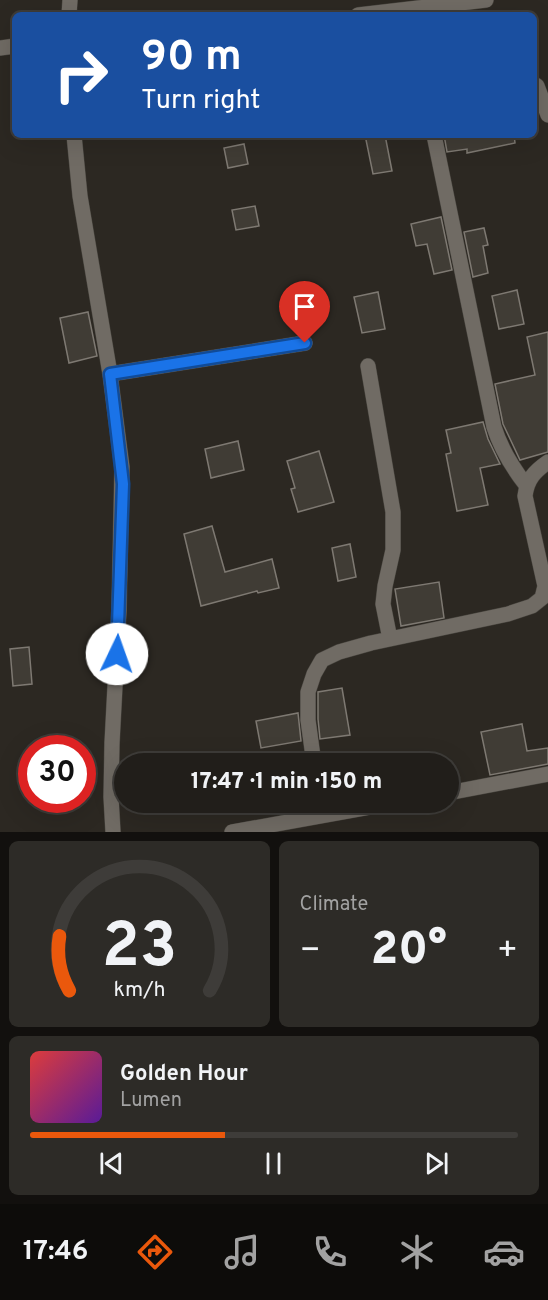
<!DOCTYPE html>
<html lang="en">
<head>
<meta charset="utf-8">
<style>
  :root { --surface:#211e1a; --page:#2d2b27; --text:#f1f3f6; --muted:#a2a2a2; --line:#3e3c39; --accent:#ea580c }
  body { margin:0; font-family:Overpass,sans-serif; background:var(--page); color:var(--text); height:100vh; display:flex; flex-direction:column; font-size:22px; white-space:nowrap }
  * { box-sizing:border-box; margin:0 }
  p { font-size:20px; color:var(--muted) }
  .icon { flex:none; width:33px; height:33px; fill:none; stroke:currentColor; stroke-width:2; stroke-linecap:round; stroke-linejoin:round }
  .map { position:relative; height:832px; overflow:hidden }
  .sheet { display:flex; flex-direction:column; gap:9px; padding:9px; background:#12100e; flex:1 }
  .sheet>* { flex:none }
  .top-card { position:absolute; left:12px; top:12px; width:525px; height:126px; border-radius:9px; box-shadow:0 6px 24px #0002,0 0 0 2px var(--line); background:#1a4fa0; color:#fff; overflow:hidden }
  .speed { position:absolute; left:18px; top:735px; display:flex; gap:12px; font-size:30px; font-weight:700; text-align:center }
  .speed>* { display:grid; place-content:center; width:78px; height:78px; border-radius:50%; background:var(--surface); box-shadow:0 6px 24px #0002,0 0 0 2px var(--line); line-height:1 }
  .speed .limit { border:9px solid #d22; background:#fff; color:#111 }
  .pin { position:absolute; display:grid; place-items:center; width:51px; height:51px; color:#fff; margin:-62px -26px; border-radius:50% 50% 50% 0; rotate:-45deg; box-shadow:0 0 6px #0007 }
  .pin .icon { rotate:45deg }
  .me { position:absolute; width:66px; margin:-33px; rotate:3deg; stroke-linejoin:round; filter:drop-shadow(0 0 4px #0008) }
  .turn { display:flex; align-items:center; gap:21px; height:126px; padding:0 30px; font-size:27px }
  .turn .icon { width:78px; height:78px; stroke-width:2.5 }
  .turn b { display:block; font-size:42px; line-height:51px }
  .big { font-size:45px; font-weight:800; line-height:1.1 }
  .sheet .tile { flex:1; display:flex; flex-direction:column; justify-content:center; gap:9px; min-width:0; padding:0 21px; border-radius:9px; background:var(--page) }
  .sheet .dial { align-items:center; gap:0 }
  .dial svg { height:156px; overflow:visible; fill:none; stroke:var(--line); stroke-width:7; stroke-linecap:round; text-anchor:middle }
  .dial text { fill:var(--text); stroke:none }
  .song { display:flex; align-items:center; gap:18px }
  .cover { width:72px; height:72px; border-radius:9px; background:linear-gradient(135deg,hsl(0 70% 55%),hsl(270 70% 35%)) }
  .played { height:6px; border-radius:3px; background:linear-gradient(90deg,var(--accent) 40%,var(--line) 40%) }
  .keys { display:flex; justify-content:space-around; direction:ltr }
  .heat { display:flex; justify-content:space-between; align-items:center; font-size:33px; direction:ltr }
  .sheet .tiles { flex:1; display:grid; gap:9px; grid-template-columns:1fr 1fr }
  .tile:last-child { grid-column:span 2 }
  .trip { position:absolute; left:114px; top:753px; width:345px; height:60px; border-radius:30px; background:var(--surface); box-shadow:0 6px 24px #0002,0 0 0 2px var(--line); font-weight:800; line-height:60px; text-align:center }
  .tab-bar { display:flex; height:96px; justify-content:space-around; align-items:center; background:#0d0c0a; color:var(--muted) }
  .tab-bar .icon { width:42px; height:42px }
  .tab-bar .active { color:var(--accent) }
  .tab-bar b { font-size:27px; color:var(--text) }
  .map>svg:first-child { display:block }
  .building { fill:#403c35; stroke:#7e7972; stroke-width:1.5 }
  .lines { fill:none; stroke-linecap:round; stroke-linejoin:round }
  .minor-casing { stroke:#47443e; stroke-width:16 }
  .minor { stroke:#706b64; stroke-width:15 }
  .route-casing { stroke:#114b97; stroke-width:15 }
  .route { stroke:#1a73e8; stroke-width:10 }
</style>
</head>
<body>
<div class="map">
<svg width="548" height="832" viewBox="0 0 548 832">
  <rect width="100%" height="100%" fill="#2c2822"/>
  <path class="building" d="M365,135H385L392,171L373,174Z
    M444,135H514L515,143L467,153V149L447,152Z
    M244,144L248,164L228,168L224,148Z
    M255,206L259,226L236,230L232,210Z
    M441,217L452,270L434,274L427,244L416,246L411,224Z
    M484,228L488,245L483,246L488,273L473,277L464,232Z
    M517,290L524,324L499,329L492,296Z
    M378,292L385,329L362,333L354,297Z
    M88,312L97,356L69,363L60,318Z
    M548,332V452L520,460L503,424L495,384L535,375L527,337Z
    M483,422L488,439L500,464L480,468L488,505L457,511L446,454L451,453L446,430Z
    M238,441L244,470L211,478L205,449Z
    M319,451L334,502L298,512L291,489L295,488L287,461Z
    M212,526L225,572L272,559L279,588L258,593L257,591L201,606L184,534Z
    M350,544L356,577L338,581L332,548Z
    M439,582L444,618L401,626L395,589Z
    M29,647L32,684L13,686L10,649Z
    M342,688L350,735L320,739L318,719V692Z
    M298,713L301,741L261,748L256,721Z
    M522,724L527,751L548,748V764L490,775L481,732Z"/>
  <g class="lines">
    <defs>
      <path id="minor" d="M69,15L70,0
        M358,15L486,0
        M0,48L15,46
        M534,84L537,86L548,115
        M74,135L80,196L110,374L122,467L119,610L112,743L111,797L113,832
        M434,135L494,427C501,449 512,467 526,485
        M368,366L393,512V550L385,586L383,604L390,639
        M110,374L305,343
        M314,764L308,720V692L314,674L322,660L339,652L371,643L508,614L532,606L542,598L545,586L525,496C527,479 535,471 548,462
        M448,793L548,774
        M232,832L398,802"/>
    </defs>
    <use href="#minor" class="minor-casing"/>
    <use href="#minor" class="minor"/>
  </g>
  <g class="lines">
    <defs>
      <path id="route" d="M117,654L123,484L110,374L305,343"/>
    </defs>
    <use href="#route" class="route-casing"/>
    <use href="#route" class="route"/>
  </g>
</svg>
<div class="speed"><div class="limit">30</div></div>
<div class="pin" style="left:305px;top:343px;background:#d93025"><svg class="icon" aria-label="arrive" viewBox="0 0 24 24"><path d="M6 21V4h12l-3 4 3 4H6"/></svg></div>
<svg class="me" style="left:117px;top:654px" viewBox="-20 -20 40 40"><circle r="19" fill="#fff"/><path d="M0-13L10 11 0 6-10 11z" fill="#1a73e8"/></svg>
<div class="trip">17:47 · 1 min · 150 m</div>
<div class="top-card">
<div class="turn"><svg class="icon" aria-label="right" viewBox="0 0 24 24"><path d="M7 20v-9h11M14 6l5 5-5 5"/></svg><div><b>90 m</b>Turn right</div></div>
</div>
</div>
<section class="sheet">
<div class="tiles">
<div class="tile dial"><svg viewBox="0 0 100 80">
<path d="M14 69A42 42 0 1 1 86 69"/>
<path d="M14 69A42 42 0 0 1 9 41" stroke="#ea580c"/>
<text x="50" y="56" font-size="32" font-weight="700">23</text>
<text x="50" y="72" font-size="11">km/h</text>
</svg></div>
<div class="tile"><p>Climate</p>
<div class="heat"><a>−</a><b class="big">20°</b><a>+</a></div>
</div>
<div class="tile">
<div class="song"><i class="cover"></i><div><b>Golden Hour</b><p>Lumen</p></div></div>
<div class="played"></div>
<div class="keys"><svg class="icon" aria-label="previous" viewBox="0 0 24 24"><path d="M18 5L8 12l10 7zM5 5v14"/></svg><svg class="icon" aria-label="pause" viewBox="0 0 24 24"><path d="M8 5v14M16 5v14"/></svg><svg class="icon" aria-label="next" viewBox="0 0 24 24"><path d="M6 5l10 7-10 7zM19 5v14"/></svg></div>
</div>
</div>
</section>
<nav class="tab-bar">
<b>17:46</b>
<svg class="icon active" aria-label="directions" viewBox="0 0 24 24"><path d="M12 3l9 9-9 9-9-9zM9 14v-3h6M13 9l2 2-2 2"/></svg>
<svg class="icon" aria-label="music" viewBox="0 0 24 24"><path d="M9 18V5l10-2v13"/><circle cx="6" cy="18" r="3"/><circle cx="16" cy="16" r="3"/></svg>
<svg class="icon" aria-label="phone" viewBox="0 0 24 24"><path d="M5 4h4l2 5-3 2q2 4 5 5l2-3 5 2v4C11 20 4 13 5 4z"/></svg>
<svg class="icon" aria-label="climate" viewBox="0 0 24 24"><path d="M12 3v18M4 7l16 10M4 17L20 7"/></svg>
<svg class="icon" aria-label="car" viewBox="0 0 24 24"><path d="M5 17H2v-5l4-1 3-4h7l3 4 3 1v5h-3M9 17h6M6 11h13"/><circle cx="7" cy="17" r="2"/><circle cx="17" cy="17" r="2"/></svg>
</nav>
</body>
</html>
